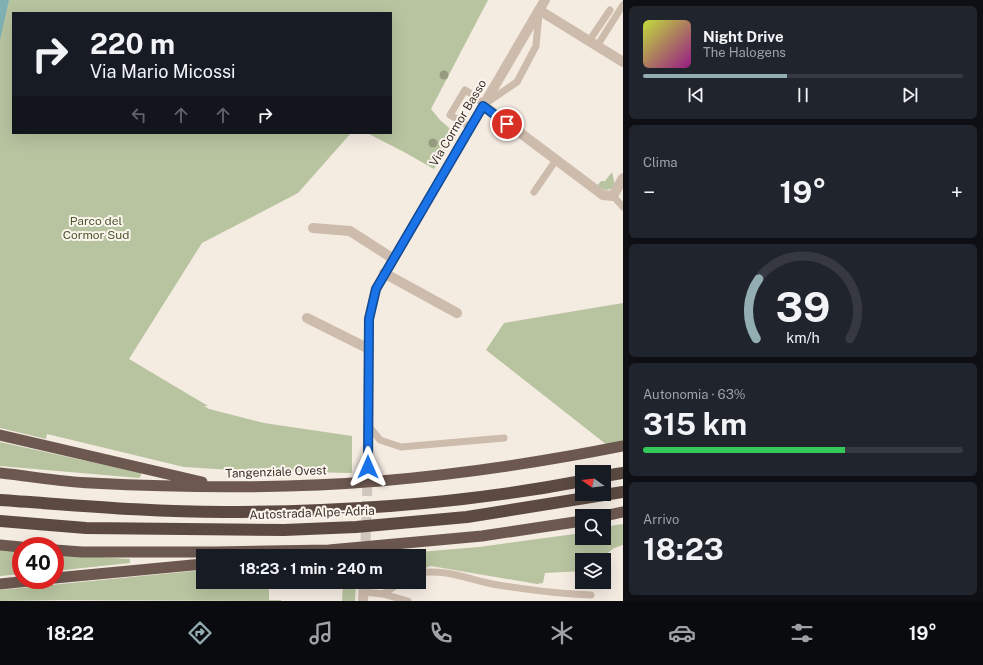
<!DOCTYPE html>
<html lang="it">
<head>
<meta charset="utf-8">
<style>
  :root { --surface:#171b24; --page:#20242c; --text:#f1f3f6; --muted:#9ea1a6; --line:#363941; --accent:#92aeb2 }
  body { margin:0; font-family:"Public Sans",sans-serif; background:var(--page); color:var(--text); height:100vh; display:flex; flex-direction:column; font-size:15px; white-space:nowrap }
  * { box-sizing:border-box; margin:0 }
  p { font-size:13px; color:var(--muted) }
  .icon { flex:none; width:22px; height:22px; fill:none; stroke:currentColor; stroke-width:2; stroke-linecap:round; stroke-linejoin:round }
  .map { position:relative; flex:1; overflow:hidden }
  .drawer { display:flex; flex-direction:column; gap:6px; padding:6px; background:#0d0f14; width:360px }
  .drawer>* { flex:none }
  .guide { position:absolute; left:12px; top:12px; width:380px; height:122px; border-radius:0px; box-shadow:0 4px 16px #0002; background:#171b24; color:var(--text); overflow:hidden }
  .needle { width:26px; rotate:284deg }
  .fabs { position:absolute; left:575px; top:465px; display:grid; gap:8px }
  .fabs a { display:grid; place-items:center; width:36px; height:36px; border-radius:0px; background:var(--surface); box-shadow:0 4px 16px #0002; font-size:20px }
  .speed { position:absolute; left:12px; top:537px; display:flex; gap:8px; font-size:20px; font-weight:700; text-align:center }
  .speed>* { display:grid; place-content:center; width:52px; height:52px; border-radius:50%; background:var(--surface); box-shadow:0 4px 16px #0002; line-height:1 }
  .speed .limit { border:6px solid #d22; background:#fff; color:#111 }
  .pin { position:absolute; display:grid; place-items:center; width:34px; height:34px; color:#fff; margin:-17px; border:2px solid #fff; border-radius:50%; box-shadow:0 1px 4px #0007 }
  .me { position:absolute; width:44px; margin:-22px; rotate:0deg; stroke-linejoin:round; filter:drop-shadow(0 0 3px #0008) }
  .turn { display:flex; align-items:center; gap:14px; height:84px; padding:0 12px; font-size:18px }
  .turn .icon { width:52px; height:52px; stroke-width:2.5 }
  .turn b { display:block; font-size:28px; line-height:34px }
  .lanes { display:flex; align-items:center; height:38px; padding:0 12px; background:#0003; justify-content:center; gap:20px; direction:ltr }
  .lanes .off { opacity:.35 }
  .big { font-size:30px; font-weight:700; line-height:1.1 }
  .drawer .tile { flex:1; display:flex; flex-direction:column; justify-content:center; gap:6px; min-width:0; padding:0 14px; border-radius:6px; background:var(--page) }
  .drawer .dial { align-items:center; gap:0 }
  .dial svg { height:104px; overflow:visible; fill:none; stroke:var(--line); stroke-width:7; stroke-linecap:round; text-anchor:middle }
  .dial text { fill:var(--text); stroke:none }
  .song { display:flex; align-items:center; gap:12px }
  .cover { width:48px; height:48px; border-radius:6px; background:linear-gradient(135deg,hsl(70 70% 55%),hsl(310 70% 35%)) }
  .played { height:4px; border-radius:2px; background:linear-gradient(90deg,var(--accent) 45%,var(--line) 45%) }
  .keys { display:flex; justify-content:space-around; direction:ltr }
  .heat { display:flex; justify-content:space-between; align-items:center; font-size:22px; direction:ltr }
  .charge { height:6px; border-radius:3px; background:linear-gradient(90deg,#34c759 63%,var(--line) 0) }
  .trip { position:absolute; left:196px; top:549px; width:230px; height:40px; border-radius:0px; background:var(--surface); box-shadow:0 4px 16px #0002; font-weight:700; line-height:40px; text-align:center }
  .tabs { display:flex; height:64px; justify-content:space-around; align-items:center; background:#090b0e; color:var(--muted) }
  .tabs .icon { width:28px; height:28px }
  .tabs .active { color:var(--accent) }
  .tabs b { font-size:18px; color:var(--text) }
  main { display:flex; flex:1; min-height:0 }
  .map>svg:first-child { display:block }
  .green { fill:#b8c4a0 }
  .water { fill:#7fb0b2 }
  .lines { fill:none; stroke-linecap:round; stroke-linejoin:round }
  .tertiary-tunnel { stroke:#cfc6bd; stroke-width:10; stroke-dasharray:10 5; stroke-linecap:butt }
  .service { stroke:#cdbbac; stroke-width:7 }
  .minor { stroke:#cdbbac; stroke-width:10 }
  .tertiary { stroke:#cdbbac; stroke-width:10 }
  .trunk { stroke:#6c584f; stroke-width:11 }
  .motorway { stroke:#5c4a42; stroke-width:12 }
  .tree { fill:#969b7f }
  .route-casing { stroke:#114b97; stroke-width:10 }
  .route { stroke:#1a73e8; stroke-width:7 }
  .labels { text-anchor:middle; stroke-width:4; stroke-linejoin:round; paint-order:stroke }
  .street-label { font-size:12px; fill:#3b302b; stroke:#fbf5ee }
  .park-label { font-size:12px; fill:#4a5a2e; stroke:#fbf5ee }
</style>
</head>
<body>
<main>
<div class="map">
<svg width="623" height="601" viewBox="0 0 623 601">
  <rect width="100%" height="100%" fill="#f4ebe1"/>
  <path class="green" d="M0,0H488L431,109L440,120L455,133L434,169L404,152L367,133H391V13H13V133H351L298,193L202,243L129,359L208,406H204L209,409L264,423L352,436V473L248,471L184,467L47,434L46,439L0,428Z
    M612,172L615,185L611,189L606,190L597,186L601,181H605Z
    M623,303V441L607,445L486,350L504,323Z
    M0,442L141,473V476L139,478L0,466Z
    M623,524V545L614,548L599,560H582V571L545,573L543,583L537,584L431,566L419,570V556H370L479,547L582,533V538H604V527Z
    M0,550L21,551V574L0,576Z
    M55,554L130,559V563L55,571Z
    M203,570V582H269V600H281V601L63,600L0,601V590Z
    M343,582H356L355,601H342Z
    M370,582H395L387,588L379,589Z"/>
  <path class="water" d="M0,0H9L0,40Z"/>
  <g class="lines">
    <path class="tertiary-tunnel" d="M365,556L368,467"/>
    <path class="service" d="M589,41L610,10
      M597,46L623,5
      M470,127L450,115L465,90L476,97L483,105L517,82L536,46L539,13
      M534,192L556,160
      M613,196L623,207
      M368,425L380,440L401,447L504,438
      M419,573C445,568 473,581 498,585C529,590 560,594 591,595
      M363,592L383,594L408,601
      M383,594L401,582"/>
    <path class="minor" d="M539,10L623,62
      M483,105L603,195L613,196L623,178
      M313,228L350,231L392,258
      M384,273L457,313
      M307,318L369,349"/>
    <path class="tertiary" d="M368,467L369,319L376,289L545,0
      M363,601L364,582"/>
    <path class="trunk" d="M0,435L202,482
      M0,473C30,476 60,482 91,483C187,488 284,489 380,481C462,474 543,462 623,446
      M604,516L623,512
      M0,545L21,547
      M55,550L82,552H216L329,550L482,536L582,521
      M55,578L203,564
      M0,584L38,580"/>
    <path class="motorway" d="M604,476L623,473
      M0,500C74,505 149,512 224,512C340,512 467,503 582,481
      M0,521L86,528L284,530L356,527L467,517L623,492"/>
  </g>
  <g class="tree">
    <circle cx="444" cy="75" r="4.5"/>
    <circle cx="433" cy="143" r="4.5"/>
  </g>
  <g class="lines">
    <defs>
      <path id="route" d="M368,467L369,319L376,289L483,106L507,124"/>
    </defs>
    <use href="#route" class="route-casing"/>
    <use href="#route" class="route"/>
  </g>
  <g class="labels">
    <g class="street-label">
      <text transform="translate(458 123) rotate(-59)" y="4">Via Cormor Basso</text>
      <text transform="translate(276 472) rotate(-2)" y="4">Tangenziale Ovest</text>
      <text transform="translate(312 513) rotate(-2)" y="4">Autostrada Alpe-Adria</text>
    </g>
    <g class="park-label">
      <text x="96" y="225">Parco del<tspan x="96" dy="14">Cormor Sud</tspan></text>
    </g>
  </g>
</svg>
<div class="fabs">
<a><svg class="needle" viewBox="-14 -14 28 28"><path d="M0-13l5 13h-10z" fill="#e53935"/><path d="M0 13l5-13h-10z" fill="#9ea1a6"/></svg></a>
<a><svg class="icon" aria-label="search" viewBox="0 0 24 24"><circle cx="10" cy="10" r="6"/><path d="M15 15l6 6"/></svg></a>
<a><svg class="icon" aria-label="layers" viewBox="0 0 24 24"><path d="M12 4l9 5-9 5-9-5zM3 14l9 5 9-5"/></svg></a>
</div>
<div class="speed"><div class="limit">40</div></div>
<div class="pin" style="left:507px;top:124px;background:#d93025"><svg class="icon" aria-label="arrive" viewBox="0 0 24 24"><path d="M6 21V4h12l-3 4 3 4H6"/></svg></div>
<svg class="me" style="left:368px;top:467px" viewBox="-20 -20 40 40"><path d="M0-17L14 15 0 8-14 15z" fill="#1a73e8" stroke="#fff" stroke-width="4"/></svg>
<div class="trip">18:23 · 1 min · 240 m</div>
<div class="guide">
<div class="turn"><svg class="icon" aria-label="right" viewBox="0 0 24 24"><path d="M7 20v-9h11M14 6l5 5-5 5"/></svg><div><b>220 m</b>Via Mario Micossi</div></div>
<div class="lanes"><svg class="icon off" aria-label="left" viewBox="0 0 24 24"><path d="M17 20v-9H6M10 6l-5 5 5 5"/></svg><svg class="icon off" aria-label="ahead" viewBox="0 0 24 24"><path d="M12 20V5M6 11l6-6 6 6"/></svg><svg class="icon off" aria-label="ahead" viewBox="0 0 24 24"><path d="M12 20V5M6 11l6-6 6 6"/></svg><svg class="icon" aria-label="right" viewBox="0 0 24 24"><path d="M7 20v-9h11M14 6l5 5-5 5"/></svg></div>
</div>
</div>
<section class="drawer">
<div class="tile">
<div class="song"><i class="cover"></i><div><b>Night Drive</b><p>The Halogens</p></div></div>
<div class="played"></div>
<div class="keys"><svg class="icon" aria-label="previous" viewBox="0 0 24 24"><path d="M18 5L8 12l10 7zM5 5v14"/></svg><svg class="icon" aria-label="pause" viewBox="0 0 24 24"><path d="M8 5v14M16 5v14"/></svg><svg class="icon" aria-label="next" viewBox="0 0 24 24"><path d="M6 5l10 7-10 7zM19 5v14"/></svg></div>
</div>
<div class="tile"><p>Clima</p>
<div class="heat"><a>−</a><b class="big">19°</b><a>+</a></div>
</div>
<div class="tile dial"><svg viewBox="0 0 100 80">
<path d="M14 69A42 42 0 1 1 86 69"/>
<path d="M14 69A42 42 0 0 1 16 23" stroke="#92aeb2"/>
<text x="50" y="56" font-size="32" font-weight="700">39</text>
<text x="50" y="72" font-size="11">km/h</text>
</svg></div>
<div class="tile"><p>Autonomia · 63%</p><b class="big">315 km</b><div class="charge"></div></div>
<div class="tile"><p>Arrivo</p><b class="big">18:23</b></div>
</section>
</main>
<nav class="tabs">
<b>18:22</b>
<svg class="icon active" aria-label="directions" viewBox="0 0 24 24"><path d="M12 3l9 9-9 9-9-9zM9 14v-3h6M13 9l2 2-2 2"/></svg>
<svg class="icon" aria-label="music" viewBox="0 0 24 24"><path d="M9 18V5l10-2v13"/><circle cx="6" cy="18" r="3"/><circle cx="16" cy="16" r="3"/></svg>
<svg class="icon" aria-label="phone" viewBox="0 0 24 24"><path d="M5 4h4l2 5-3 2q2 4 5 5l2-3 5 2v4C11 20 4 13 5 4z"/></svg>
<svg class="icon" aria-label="climate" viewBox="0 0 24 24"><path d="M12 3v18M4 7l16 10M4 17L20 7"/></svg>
<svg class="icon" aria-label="car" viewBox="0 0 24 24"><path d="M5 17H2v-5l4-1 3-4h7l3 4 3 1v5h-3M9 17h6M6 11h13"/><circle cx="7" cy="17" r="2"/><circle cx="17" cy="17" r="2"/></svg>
<svg class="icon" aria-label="filters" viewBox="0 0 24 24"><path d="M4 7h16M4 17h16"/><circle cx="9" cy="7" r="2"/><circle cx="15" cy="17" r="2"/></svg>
<b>19°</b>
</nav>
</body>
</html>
